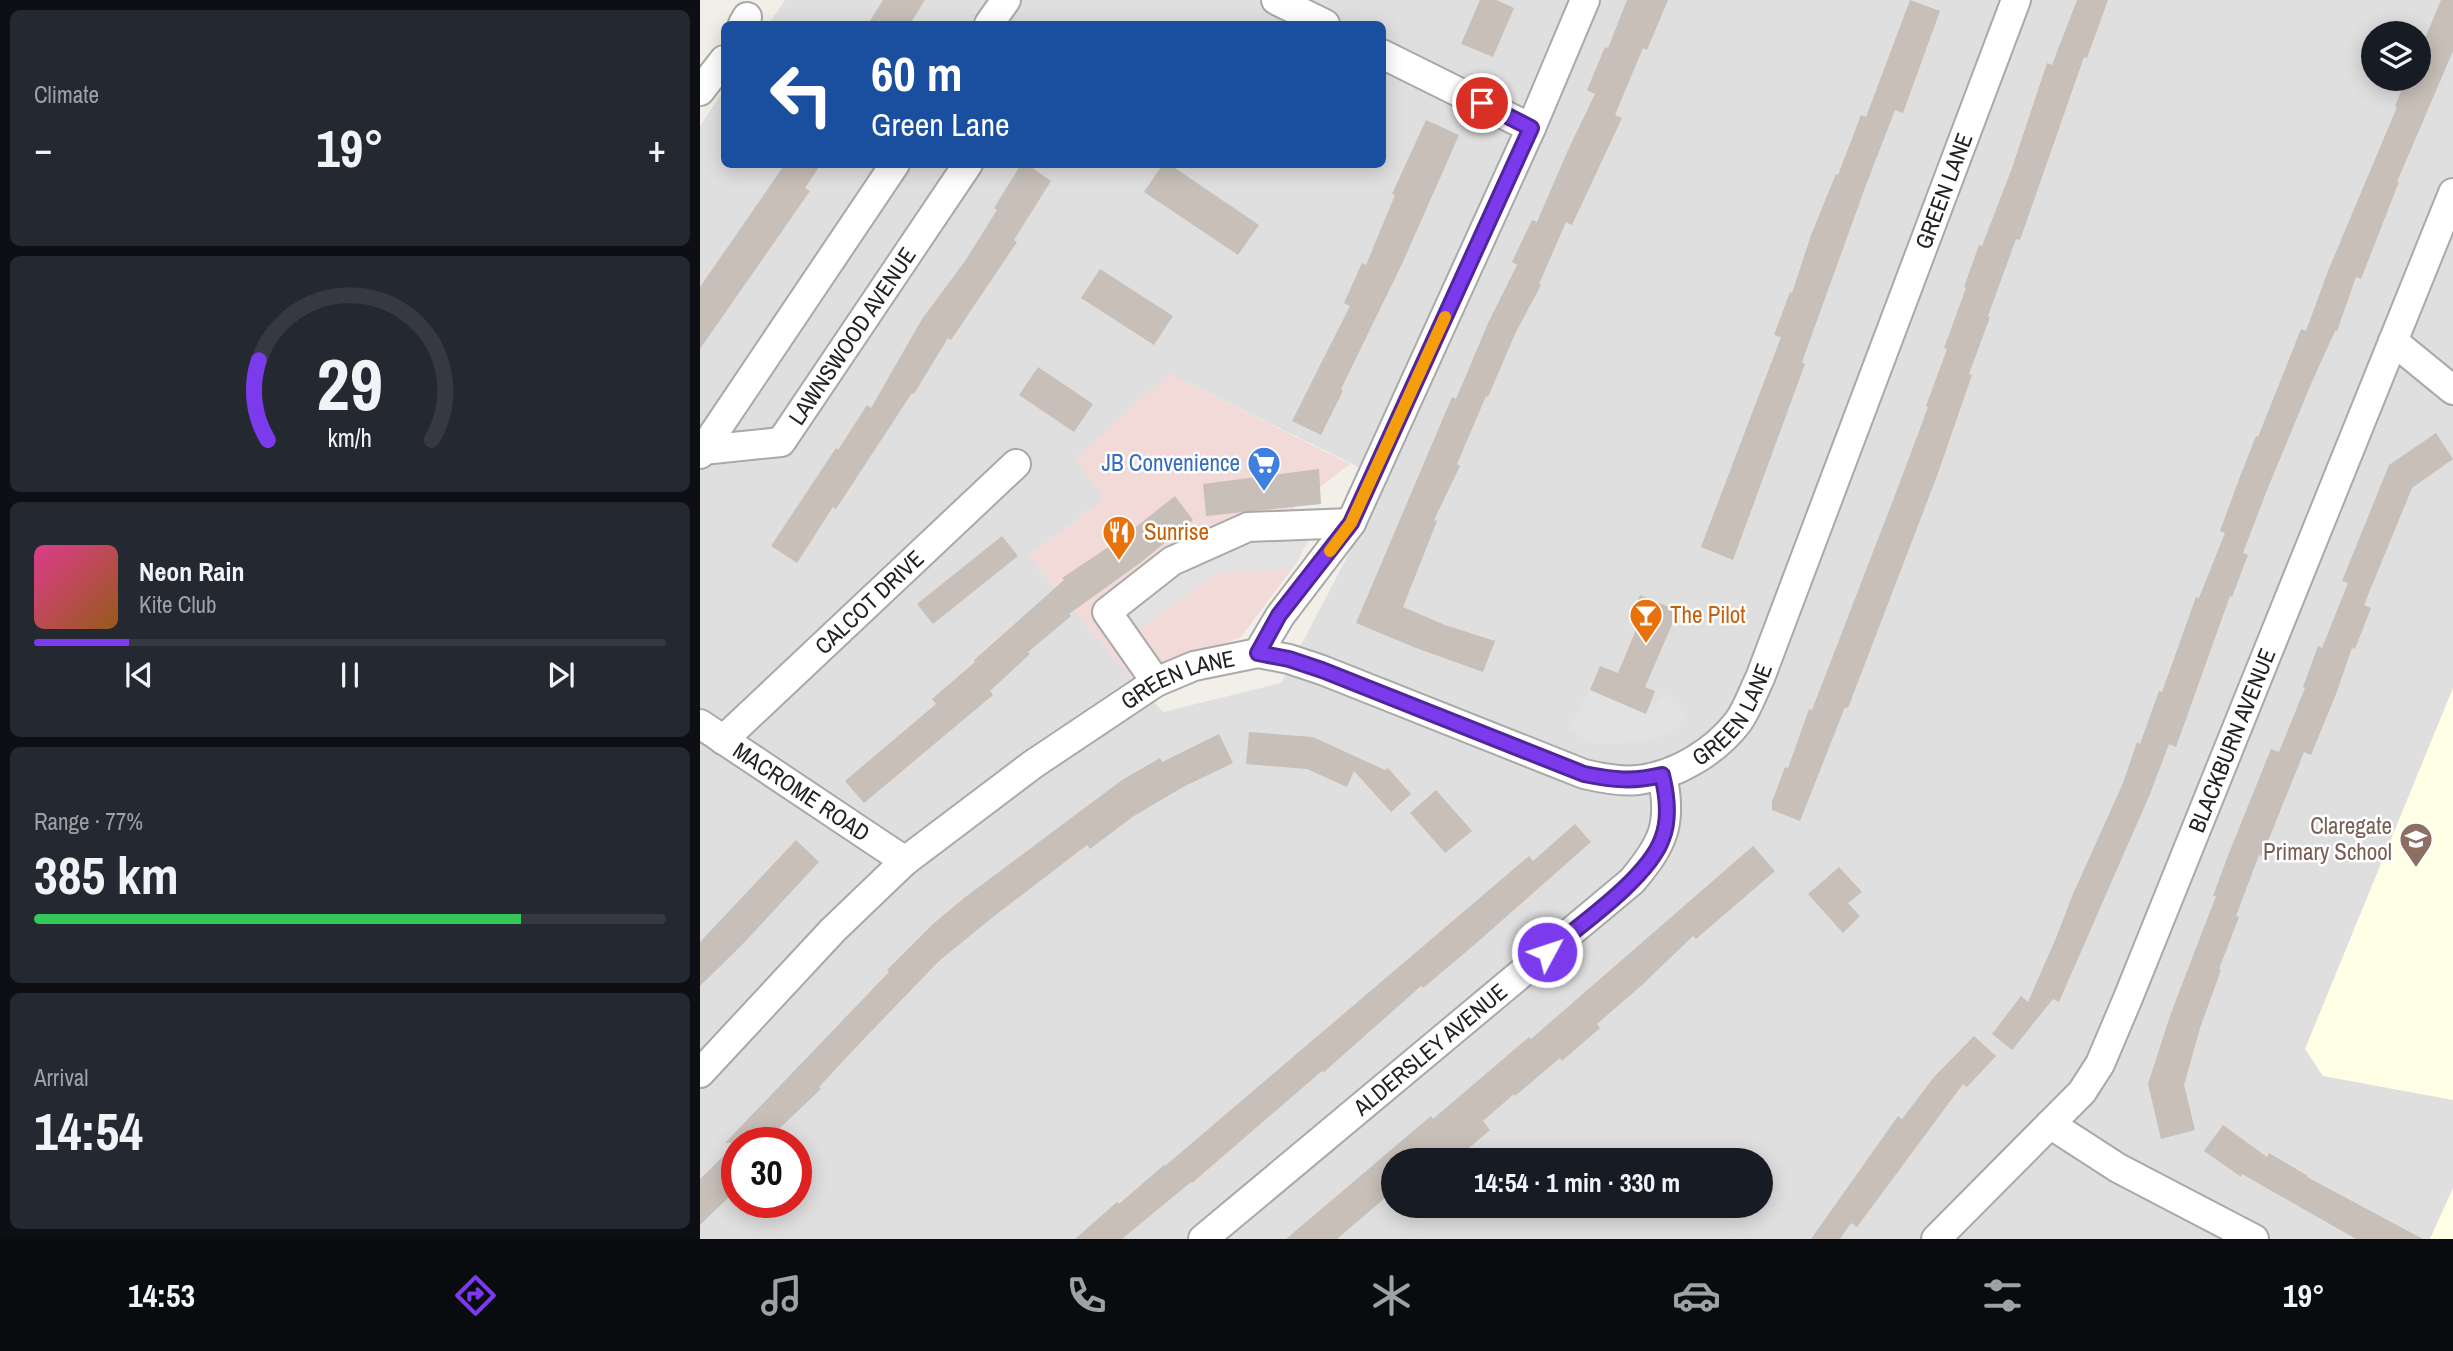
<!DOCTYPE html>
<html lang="en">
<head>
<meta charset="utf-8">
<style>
  :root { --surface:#171b24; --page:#242831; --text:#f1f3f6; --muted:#9ea1a6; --line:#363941; --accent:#7c3aed }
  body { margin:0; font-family:"Archivo Narrow",sans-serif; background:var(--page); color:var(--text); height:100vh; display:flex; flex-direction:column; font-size:26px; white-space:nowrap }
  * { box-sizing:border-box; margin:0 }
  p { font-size:23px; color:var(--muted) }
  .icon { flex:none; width:38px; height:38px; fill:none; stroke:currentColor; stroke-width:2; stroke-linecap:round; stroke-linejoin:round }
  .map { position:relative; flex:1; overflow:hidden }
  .side { display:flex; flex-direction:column; gap:10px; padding:10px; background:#0d0f14; width:700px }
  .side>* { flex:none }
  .top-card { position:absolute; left:21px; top:21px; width:665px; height:147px; border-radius:10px; box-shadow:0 4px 18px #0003; background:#1a4fa0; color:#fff; overflow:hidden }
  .fabs { position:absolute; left:1661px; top:21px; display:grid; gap:14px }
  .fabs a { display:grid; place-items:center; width:70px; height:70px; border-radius:50%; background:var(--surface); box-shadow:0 4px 18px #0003; font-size:35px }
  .speed { position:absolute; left:21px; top:1127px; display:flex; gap:14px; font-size:35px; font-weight:700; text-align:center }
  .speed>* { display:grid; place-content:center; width:91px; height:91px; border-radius:50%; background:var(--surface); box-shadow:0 4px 18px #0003; line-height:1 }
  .speed .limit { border:10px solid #d22; background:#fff; color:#111 }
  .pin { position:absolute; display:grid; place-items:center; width:60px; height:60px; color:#fff; margin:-30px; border:4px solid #fff; border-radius:50%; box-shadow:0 2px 7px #0007 }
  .me { position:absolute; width:77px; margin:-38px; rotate:50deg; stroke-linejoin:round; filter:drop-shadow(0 0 5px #0008) }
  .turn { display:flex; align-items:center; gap:24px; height:147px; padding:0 35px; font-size:32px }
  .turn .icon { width:91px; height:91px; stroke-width:2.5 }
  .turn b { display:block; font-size:49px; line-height:60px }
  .big { font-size:52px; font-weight:700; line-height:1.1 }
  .side .widget { flex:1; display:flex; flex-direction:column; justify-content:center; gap:10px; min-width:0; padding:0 24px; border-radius:10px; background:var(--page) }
  .side .dial { align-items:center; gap:0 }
  .dial svg { height:182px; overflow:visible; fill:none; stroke:var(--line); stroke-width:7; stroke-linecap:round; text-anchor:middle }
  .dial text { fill:var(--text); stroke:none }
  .song { display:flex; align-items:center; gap:21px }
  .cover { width:84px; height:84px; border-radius:10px; background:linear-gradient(135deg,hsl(330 70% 55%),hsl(30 70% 35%)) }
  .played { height:7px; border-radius:4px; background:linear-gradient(90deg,var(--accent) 15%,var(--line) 15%) }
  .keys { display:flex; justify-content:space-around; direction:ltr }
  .heat { display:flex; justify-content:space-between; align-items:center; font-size:38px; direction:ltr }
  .charge { height:10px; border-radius:5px; background:linear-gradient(90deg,#34c759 77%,var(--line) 0) }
  .trip { position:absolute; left:681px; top:1148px; width:392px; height:70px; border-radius:35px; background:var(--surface); box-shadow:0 4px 18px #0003; font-weight:700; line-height:70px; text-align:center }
  .tabs { display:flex; height:112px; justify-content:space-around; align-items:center; background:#090b0e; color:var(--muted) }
  .tabs .icon { width:49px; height:49px }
  .tabs .current { color:var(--accent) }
  .tabs b { font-size:32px; color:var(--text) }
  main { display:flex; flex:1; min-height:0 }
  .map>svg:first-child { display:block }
  .residential { fill:#e0dfdf; fill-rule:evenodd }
  .commercial { fill:#f2dad9 }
  .education { fill:#ffffe5 }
  .parking { fill:#e2e2e2 }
  .building { fill:#c7bfb8 }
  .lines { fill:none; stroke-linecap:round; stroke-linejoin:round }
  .minor-casing { stroke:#a9a9a9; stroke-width:32 }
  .minor { stroke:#fff; stroke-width:28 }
  .route-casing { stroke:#51269a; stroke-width:18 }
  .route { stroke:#7c3aed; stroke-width:12 }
  .slow { stroke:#f59e0b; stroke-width:12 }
  .labels { text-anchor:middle; stroke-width:5; stroke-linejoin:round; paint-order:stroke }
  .street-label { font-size:23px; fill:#222; stroke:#fff }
  .shop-label { font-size:23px; fill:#366cbe; stroke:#fff; text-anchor:end }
  .food-label { font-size:23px; fill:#c56008; stroke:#fff; text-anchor:start }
  .education-label { font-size:23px; fill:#785e54; stroke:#fff; text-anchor:end }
</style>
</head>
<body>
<main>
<section class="side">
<div class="widget"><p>Climate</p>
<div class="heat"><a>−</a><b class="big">19°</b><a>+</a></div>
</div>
<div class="widget dial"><svg viewBox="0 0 100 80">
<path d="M14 69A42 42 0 1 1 86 69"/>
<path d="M14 69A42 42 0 0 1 10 34" stroke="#7c3aed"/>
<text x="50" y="56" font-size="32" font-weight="700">29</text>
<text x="50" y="72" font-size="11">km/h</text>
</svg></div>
<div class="widget">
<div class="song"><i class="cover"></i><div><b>Neon Rain</b><p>Kite Club</p></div></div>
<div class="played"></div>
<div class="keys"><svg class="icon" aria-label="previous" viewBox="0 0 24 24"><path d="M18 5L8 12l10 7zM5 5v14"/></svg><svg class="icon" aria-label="pause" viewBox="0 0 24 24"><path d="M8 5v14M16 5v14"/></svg><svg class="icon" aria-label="next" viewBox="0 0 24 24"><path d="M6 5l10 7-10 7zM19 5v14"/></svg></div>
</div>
<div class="widget"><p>Range · 77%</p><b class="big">385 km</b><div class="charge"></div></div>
<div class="widget"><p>Arrival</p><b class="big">14:54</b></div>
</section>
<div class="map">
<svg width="1753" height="1239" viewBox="0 0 1753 1239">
  <rect width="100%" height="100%" fill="#f2efe9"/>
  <path class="residential" d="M85,0H1753V1239H0V126L24,90V164H682V24H69ZM1673,33H1718V79H1673ZM469,374L687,481L581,683L463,712L433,680L329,556L404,499ZM37,1143H96V1202H37ZM693,1160H1060V1206H693Z"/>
  <path class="commercial" d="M469,374L650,464L594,507L609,539L597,562L541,637L433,680L329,556L404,499L375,458Z"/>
  <path class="education" d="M1753,688V1100L1623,1076L1605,1049Z
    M1753,1188V1239H1730Z"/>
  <path class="parking" d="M609,539L592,569L518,573L432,633L416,614L476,566L540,542Z
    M890,690L945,713L964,693L989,716L968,734L945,742L894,744L867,730Z"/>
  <path class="building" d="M183,0H225L210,24H168Z
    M780,0H796L814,8L793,57L761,44Z
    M927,0H968L947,50L943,48L915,115L922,118L872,225L866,222L839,284L841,285L815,334L788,397L786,396L757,464L760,466L734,520L737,521L703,607L745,625L795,641L783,672L716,648L656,623L752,397L756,399L789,321L817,265L812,262L832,220L837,222L868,150L895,94L887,90L905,47L908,48Z
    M1210,0L1240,11L1203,113L1195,110L1166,185L1102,362L1105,364L1033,560L1001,547L1081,337L1074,335L1090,292L1092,293L1111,235L1136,174L1138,175L1161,115L1166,117Z
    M1377,0H1408L1387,58L1384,57L1320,240L1316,239L1288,316L1290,317L1269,374L1272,375L1237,476L1148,708L1145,707L1100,821L1072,810V802L1085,767L1088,768L1109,709L1112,710L1200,482L1228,407L1226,406L1247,349L1244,348L1266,288L1264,287L1279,245L1282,246L1312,168L1347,63L1352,65Z
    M1741,0H1753V51L1697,182H1699L1661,279L1656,277L1637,331H1635L1611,384L1567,490L1543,553L1548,555L1532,597L1530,596L1476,747L1469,744L1450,794L1359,1002L1353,999L1312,1050L1292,1034L1321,996L1328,1002L1356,938L1373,894L1423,783L1437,742L1440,744L1459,691L1462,692L1496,597L1499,598L1525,533L1520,531L1539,479L1556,436L1558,437L1601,329L1606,331L1628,271L1697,107L1695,106L1706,79H1718V55Z
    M726,120L759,135L702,264L641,389L643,391L621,435L592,421L650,306L644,303L662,263L666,265L695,195L692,194Z
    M85,164H121L105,188L110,191L0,349V287Z
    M321,164H327L351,181L314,240L317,242L251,340L248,338L214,394L212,393L136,509L133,507L97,563L71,546L136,448L138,450L167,405L171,408L222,319L265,261L297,210L294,208Z
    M463,164H469L559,225L538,255L444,192Z
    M400,269L473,316L454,345L381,298Z
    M338,367L393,404L374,432L319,395Z
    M1736,433L1753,459L1712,488L1664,605L1671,608L1655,649L1652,648L1636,694L1611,755L1604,752L1562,856L1559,855L1536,916L1539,917L1519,969L1521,970L1500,1028L1484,1085L1495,1130L1461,1139L1448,1084L1471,1013L1516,896H1513L1527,858L1571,749L1579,752L1605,688L1603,687L1618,646L1622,648L1648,583L1642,581L1689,465Z
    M619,469L621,504L506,516L503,484Z
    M475,496L493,520L440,563L369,614L371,616L328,652L330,654L290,691L293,695L164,803L145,781L236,704L232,699L275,662L274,660L364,580L362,578L422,538Z
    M302,536L318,556L233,624L217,604Z
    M940,595L978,611L945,687L955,691L946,714L890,690L900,666L918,673L938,625L929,621Z
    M549,732L613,737L685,770L688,768L711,794L691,812L654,771L647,787L607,769L546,764Z
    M519,734L533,763L483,787L434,816L390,849L387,845L293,917L239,961L160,1043L119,1087L121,1089L64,1143H25L189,972L187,970L234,923L264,898L422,780L460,758L462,762Z
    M736,790L772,831L745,853L710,813Z
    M875,824L891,842L773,946L723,988L721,986L624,1072L622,1071L492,1183L491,1182L422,1239H375L417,1202L419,1204L464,1165L465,1166L829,856L833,861Z
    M96,840L119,862L40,947L0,986V942Z
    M1053,846L1075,871L996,939L993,936L942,985L897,1024L900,1028L862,1061L860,1058L815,1096L814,1094L783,1121L790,1130L755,1160H693V1191L637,1239H586L731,1116L733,1119L829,1037L831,1039Z
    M1139,867L1162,892L1148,903L1160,916L1143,933L1108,894Z
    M1274,1036L1296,1056L1267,1087L1263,1084L1157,1227L1151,1223L1140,1239H1111L1198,1116L1202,1119L1234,1077Z
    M1523,1125L1567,1157L1569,1153L1608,1176L1607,1177L1723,1239H1656L1542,1174L1541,1177L1504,1151Z
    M37,1143V1171L25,1183L34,1192L0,1225V1179Z"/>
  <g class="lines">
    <defs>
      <g id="minor">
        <path d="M576,0L625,24"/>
        <path d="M43,24L47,17"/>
        <path d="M289,24L306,0"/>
        <path d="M682,54L831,128"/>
        <path d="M0,91L24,60"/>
        <path d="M1693,341L1753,390"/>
        <path id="s1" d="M3,450L81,442L268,164"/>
        <path d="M0,454L195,164"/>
        <path d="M558,653L580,616L651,523L831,128L885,0"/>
        <path d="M456,682L407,612L472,561L548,527L651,523"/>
        <path id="s2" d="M0,724L205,861"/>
        <path id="s3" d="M23,740L316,464"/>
        <path id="s4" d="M0,1073L133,930L205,861L332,765L456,682L494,666L558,653L589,659L622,670L884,774C901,778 920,782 938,780C975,776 1015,752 1038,722C1047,710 1053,692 1060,678L1316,0"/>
        <path d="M1350,1124L1418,1168L1554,1239"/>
        <path id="s5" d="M503,1239L932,881C963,844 973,824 962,775"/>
        <path id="s6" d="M1236,1239L1382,1092L1400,1064L1428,998L1753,193"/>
      </g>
    </defs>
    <use href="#minor" class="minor-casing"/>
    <use href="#minor" class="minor"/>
  </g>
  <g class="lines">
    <defs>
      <path id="route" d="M782,103L831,128L651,523L579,615L558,653L589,659L622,670L884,774C914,780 933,782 962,775C967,795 970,819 962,839C948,878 880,925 847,952"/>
    </defs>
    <use href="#route" class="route-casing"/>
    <use href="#route" class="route"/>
    <path class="slow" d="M630,551L651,523L745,317"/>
  </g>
  <defs>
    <symbol id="supermarket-pin" viewBox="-11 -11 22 30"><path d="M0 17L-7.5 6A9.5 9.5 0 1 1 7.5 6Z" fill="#3f7fe0" stroke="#fff"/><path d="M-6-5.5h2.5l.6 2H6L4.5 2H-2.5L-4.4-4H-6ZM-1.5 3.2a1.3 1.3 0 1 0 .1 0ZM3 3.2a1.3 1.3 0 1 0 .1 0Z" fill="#fff"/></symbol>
    <symbol id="restaurant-pin" viewBox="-11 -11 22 30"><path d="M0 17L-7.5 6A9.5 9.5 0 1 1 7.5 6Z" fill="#e8710a" stroke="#fff"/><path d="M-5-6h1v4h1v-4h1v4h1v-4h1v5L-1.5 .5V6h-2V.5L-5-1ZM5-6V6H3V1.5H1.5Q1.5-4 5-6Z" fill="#fff"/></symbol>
    <symbol id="bar-pin" viewBox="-11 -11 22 30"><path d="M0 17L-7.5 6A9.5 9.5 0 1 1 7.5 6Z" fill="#e8710a" stroke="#fff"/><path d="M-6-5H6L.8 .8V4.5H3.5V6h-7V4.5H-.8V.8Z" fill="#fff"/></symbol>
    <symbol id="school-pin" viewBox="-11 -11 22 30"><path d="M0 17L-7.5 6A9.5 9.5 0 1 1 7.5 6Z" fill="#8d6e63" stroke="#fff"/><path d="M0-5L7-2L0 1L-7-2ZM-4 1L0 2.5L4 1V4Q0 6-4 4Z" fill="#fff"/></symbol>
  </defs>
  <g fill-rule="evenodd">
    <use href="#supermarket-pin" x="545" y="444" width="38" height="52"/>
    <use href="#restaurant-pin" x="400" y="513" width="38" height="52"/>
    <use href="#bar-pin" x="927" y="596" width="38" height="52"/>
    <use href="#school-pin" x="1697" y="820" width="38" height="52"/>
  </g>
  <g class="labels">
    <g class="street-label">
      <text dy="8" stroke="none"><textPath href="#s4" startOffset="1801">GREEN LANE</textPath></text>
      <text dy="8" stroke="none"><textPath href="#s1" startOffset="206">LAWNSWOOD AVENUE</textPath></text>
      <text dy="8" stroke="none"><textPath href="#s3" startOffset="201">CALCOT DRIVE</textPath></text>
      <text dy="8" stroke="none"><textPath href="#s4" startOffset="625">GREEN LANE</textPath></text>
      <text dy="8" stroke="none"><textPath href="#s4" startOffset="1234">GREEN LANE</textPath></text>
      <text dy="8" stroke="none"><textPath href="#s6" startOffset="590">BLACKBURN AVENUE</textPath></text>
      <text dy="8" stroke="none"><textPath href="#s2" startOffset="122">MACROME ROAD</textPath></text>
      <text dy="8" stroke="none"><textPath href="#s5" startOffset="296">ALDERSLEY AVENUE</textPath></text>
    </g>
    <g class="shop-label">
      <text x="540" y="471">JB Convenience</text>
    </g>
    <g class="food-label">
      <text x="444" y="540">Sunrise</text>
      <text x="970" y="623">The Pilot</text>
    </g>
    <g class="education-label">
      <text x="1692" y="834">Claregate<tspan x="1692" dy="26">Primary School</tspan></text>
    </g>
  </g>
</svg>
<div class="fabs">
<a><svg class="icon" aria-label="layers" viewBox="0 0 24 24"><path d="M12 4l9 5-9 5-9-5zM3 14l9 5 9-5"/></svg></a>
</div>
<div class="speed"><div class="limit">30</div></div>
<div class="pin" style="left:782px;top:103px;background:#d93025"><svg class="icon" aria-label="arrive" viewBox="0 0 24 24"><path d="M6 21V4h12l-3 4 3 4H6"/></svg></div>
<svg class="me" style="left:847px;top:952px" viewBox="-20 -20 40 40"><circle r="17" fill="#7c3aed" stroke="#fff" stroke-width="3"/><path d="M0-11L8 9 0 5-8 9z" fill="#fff"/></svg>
<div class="trip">14:54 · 1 min · 330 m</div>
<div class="top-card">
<div class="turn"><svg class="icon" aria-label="left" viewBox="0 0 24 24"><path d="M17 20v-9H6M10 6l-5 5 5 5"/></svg><div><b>60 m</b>Green Lane</div></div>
</div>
</div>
</main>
<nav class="tabs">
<b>14:53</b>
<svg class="icon current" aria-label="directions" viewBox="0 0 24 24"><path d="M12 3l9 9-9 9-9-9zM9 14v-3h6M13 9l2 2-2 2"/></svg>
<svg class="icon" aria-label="music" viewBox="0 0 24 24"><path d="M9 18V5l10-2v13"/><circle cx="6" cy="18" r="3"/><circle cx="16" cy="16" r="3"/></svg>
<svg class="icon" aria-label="phone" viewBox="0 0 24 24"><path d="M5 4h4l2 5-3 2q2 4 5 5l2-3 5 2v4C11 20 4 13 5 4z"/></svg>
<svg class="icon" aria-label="climate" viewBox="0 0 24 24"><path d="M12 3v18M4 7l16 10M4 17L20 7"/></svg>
<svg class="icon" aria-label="car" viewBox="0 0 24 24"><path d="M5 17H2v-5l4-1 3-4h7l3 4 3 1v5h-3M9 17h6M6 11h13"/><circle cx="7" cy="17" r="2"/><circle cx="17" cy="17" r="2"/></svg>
<svg class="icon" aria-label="filters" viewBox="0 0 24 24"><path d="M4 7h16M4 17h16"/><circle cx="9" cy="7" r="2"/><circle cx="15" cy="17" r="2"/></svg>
<b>19°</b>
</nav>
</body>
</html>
